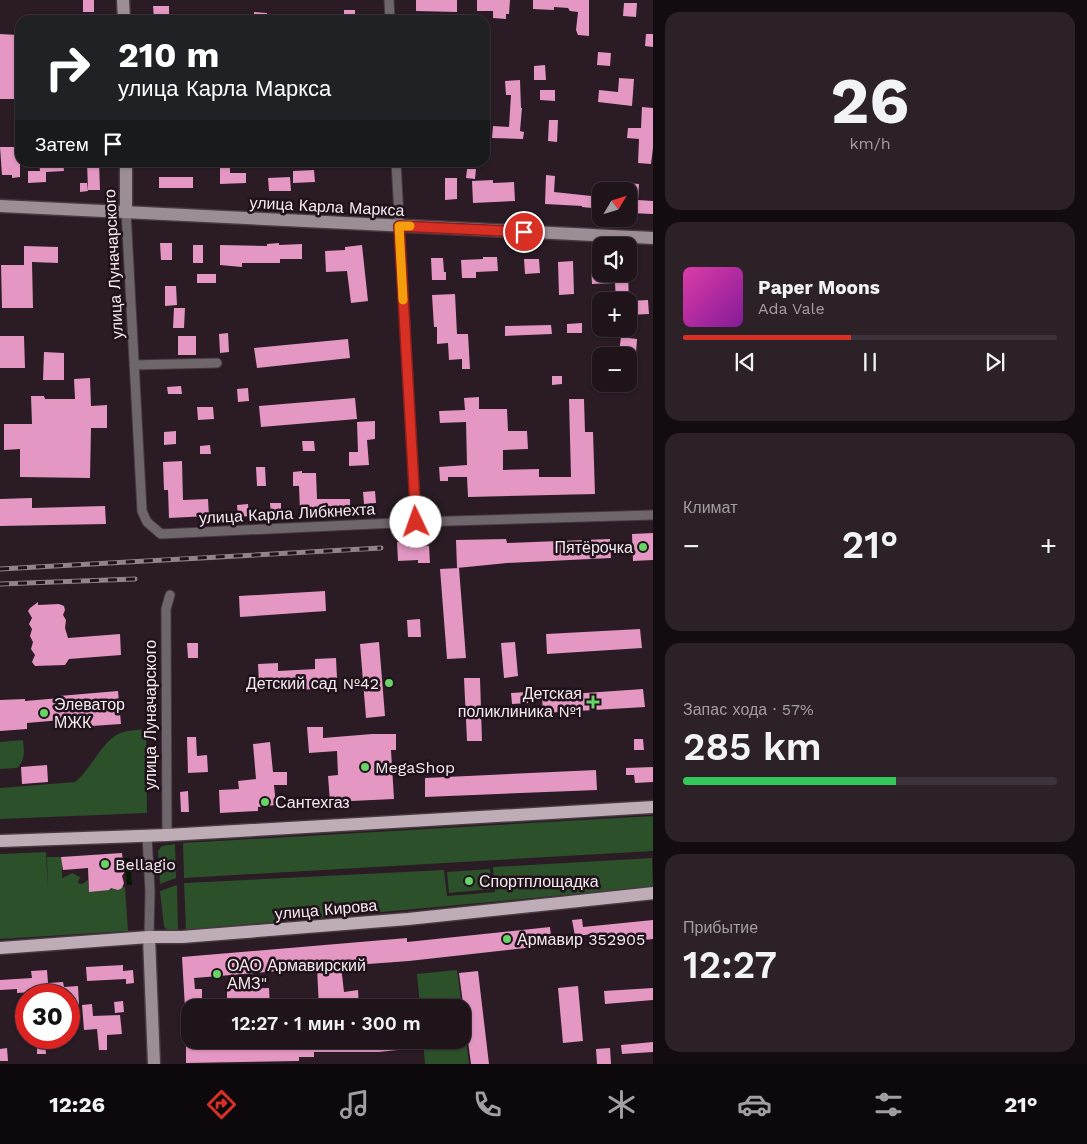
<!DOCTYPE html>
<html lang="ru">
<head>
<meta charset="utf-8">
<style>
  :root { --surface:#20141b; --page:#2d2128; --text:#f1f3f6; --muted:#a29ea3; --line:#3d333a; --accent:#d93025 }
  body { margin:0; font-family:"Work Sans",sans-serif; background:var(--page); color:var(--text); height:100vh; display:flex; flex-direction:column; font-size:19px; white-space:nowrap }
  * { box-sizing:border-box; margin:0 }
  p { font-size:16px; color:var(--muted) }
  .icon { flex:none; width:28px; height:28px; fill:none; stroke:currentColor; stroke-width:2; stroke-linecap:round; stroke-linejoin:round }
  .map { position:relative; flex:1; overflow:hidden }
  .drawer { display:flex; flex-direction:column; gap:12px; padding:12px; background:#120b0f; width:434px }
  .drawer>* { flex:none }
  .guide { position:absolute; left:15px; top:15px; width:475px; height:152px; border-radius:15px; box-shadow:0 1px 4px #0004,0 0 0 1px var(--line); background:#202124; color:#fff; overflow:hidden }
  .needle { width:32px; rotate:52deg }
  .buttons { position:absolute; left:592px; top:182px; display:grid; gap:10px }
  .buttons a { display:grid; place-items:center; width:45px; height:45px; border-radius:10px; background:var(--surface); box-shadow:0 1px 4px #0004,0 0 0 1px var(--line); font-size:25px }
  .speed { position:absolute; left:15px; top:984px; display:flex; gap:10px; font-size:25px; font-weight:700; text-align:center }
  .speed>* { display:grid; place-content:center; width:65px; height:65px; border-radius:50%; background:var(--surface); box-shadow:0 1px 4px #0004,0 0 0 1px var(--line); line-height:1 }
  .speed .limit { border:8px solid #d22; background:#fff; color:#111 }
  .pin { position:absolute; display:grid; place-items:center; width:42px; height:42px; color:#fff; margin:-21px; border:2px solid #fff; border-radius:50%; box-shadow:0 1px 5px #0007 }
  .me { position:absolute; width:55px; margin:-28px; rotate:357deg; stroke-linejoin:round; filter:drop-shadow(0 0 4px #0008) }
  .turn { display:flex; align-items:center; gap:18px; height:105px; padding:0 20px; font-size:22px }
  .turn .icon { width:65px; height:65px; stroke-width:2.5 }
  .turn b { display:block; font-size:35px; line-height:42px }
  .then { display:flex; align-items:center; height:48px; padding:0 20px; background:#0003; gap:10px; font-size:19px }
  .big { font-size:38px; font-weight:600; line-height:1.1 }
  .drawer .widget { flex:1; display:flex; flex-direction:column; justify-content:center; gap:8px; min-width:0; padding:0 18px; border-radius:15px; background:var(--page) }
  .drawer .dial { align-items:center; gap:0 }
  .dial b { font-size:65px; line-height:1 }
  .song { display:flex; align-items:center; gap:15px }
  .cover { width:60px; height:60px; border-radius:8px; background:linear-gradient(135deg,hsl(320 70% 55%),hsl(290 70% 35%)) }
  .played { height:5px; border-radius:2px; background:linear-gradient(90deg,var(--accent) 45%,var(--line) 45%) }
  .keys { display:flex; justify-content:space-around; direction:ltr }
  .heat { display:flex; justify-content:space-between; align-items:center; font-size:28px; direction:ltr }
  .charge { height:8px; border-radius:4px; background:linear-gradient(90deg,#34c759 57%,var(--line) 0) }
  .trip { position:absolute; left:181px; top:999px; width:290px; height:50px; border-radius:15px; background:var(--surface); box-shadow:0 1px 4px #0004,0 0 0 1px var(--line); font-weight:600; line-height:50px; text-align:center }
  .menu { display:flex; height:80px; justify-content:space-around; align-items:center; background:#0d080b; color:var(--muted) }
  .menu .icon { width:35px; height:35px }
  .menu .active { color:var(--accent) }
  .menu b { font-size:22px; color:var(--text) }
  main { display:flex; flex:1; min-height:0 }
  .map>svg:first-child { display:block }
  .green { fill:#2b502a }
  .water { fill:#001900 }
  .building { fill:#e397c2 }
  .lines { fill:none; stroke-linecap:round; stroke-linejoin:round }
  .street-casing { stroke:#473841; stroke-width:11 }
  .secondary-casing { stroke:#473841; stroke-width:15 }
  .primary-casing { stroke:#473841; stroke-width:15 }
  .street { stroke:#6f666b; stroke-width:9 }
  .secondary { stroke:#9b8e95; stroke-width:12 }
  .primary { stroke:#beadb6; stroke-width:12 }
  .rail-casing { stroke:#90838a; stroke-width:5 }
  .rail { stroke:#20121a; stroke-width:3; stroke-dasharray:9; stroke-linecap:butt }
  .route-casing { stroke:#8d1f18; stroke-width:12 }
  .route { stroke:#d93025; stroke-width:9 }
  .slow { stroke:#f59e0b; stroke-width:9 }
  .poi-dot { fill:#67d466; stroke:#20121a; stroke-width:2 }
  .labels { text-anchor:middle; stroke-width:5; stroke-linejoin:round; paint-order:stroke }
  .street-label { font-size:16px; fill:#f6ebf1; stroke:#20121a }
  .poi-label { font-size:16px; fill:#f6ebf1; stroke:#20121a; text-anchor:start }
</style>
</head>
<body>
<main>
<div class="map">
<svg width="654" height="1064" viewBox="0 0 654 1064">
  <rect width="100%" height="100%" fill="#2a1b24"/>
  <path class="green" d="M146,729L147,813L0,819V788L75,782C91,769 102,742 118,734C126,730 137,730 146,729Z
    M23,740C24,752 26,759 17,768L0,769V742Z
    M654,816L653,851L184,878L183,843Z
    M175,844L176,878L160,884L158,851L162,846Z
    M46,852L48,892L47,857H62V878L73,873L81,878L79,879L78,883L82,884L88,880L89,890L125,887L128,931L0,939V854Z
    M652,858L653,887L186,930L184,883L444,870L447,896L495,892L493,867Z
    M490,869L492,889L449,893L447,872Z
    M177,885L178,931H169L164,927L160,891Z
    M457,970L462,1007H420L417,974Z
    M463,1014L469,1064H425L423,1040H462Z"/>
  <path class="water" d="M125,858H130L132,885H127Z"/>
  <path class="building" d="M83,0H94V12H83Z
    M416,0H457V12L416,11Z
    M477,0H510L509,14H506V19L493,18V11H477Z
    M533,0H589V36L578,35L576,30L578,12L570,11L568,8L554,7V10L533,9Z
    M624,3H637L636,17L623,16Z
    M153,6H169V19H154Z
    M344,10H355V20H344Z
    M254,12L267,13V20H254Z
    M0,34L18,35L17,81H20V99H0Z
    M646,34H654V47L645,46Z
    M598,52L611,53L610,66L597,65Z
    M545,65L546,80H534V66Z
    M619,78L634,79L632,106L598,102L599,90L618,92Z
    M520,80L521,108H522L520,131L524,132L523,139L492,138L493,126L509,127L511,95H506L505,81Z
    M540,90H555V101L540,100Z
    M642,107L654,108V140L651,164L638,163L639,139L627,138L628,128H641Z
    M549,120H558L557,142L548,141Z
    M0,147H20V177L12,178V175H2Z
    M39,162H63L64,171L46,172V182L28,183V171H40Z
    M87,162H99L100,190H88Z
    M220,162H230V173H246V183L220,184Z
    M467,169H476L475,179L466,178Z
    M314,170L315,182L293,183V171Z
    M546,175L555,176L554,192L601,197V209L582,207V206L545,204Z
    M159,177H193V188H159Z
    M290,177L291,191H269L268,178Z
    M445,178H457V199L445,200Z
    M493,180V183L514,182L515,201L473,203L472,181Z
    M80,183H87L88,191L80,192Z
    M627,183L639,184L638,200L654,201V214L629,213Z
    M160,243H172V260H161Z
    M279,243V245L302,244V259H280V263H242V267L220,265V245L267,246V244Z
    M193,245H203V263H193Z
    M362,245L368,301L351,303L347,271L326,272L325,251L345,250V247Z
    M24,246L58,247V263L32,262L33,308H2L1,265H24Z
    M483,257H497L498,271L476,272V278H462L461,260L483,259Z
    M431,258H443L444,272H446V280H432Z
    M524,259H539L540,273L525,274Z
    M573,261L574,294L559,295L558,262Z
    M601,267V274H628L629,301L648,300L649,314L629,315V301H616L615,283L592,284L591,268Z
    M197,274H216V283H197Z
    M165,286H176L177,305L165,306Z
    M455,294L457,334H468L470,369H462V359L449,360L448,343L437,344V327H434L432,295Z
    M174,308H185L184,328H173Z
    M601,314V324L594,325L593,315Z
    M582,323V333H567V324Z
    M551,325L552,334L505,336V326Z
    M228,333L229,352L220,353L219,334Z
    M0,336H24L25,368H0Z
    M178,336H196V355H178Z
    M621,337L637,339L636,354L619,352Z
    M348,339L350,358L257,368L254,348Z
    M44,352L64,353V380H43Z
    M552,376H562V384L552,385Z
    M90,378L91,406L107,405V428H91L90,478L20,477V449L4,450V424H32L31,396H44L45,399H75L74,379Z
    M181,386L182,394H168L167,387Z
    M248,388L249,401L238,402L237,389Z
    M479,397V409H507L508,431H527L528,449L503,450V470L539,469V477H571L569,399H584L585,432H593L595,494L468,497L467,477H448V481H440L439,467L467,465L466,422L440,423L439,411L465,410L464,398Z
    M355,398L357,419L261,427L259,406Z
    M197,407H213L214,419L198,420Z
    M375,421V439L367,440L369,465L349,466V452H358L357,422Z
    M176,431V444L164,445V432Z
    M302,441H314L315,451H303Z
    M210,445L211,454H200V446Z
    M182,461L183,500L208,499L209,516L169,518L168,490H164L163,462Z
    M256,467H265L266,486H257Z
    M302,471V473H316L317,499H350V509L300,511L299,486H293V472Z
    M375,491L376,503L364,504L363,492Z
    M32,498V508L105,506L106,524L0,526V499Z
    M270,503H281V512L271,513Z
    M248,504L249,516L238,517L237,505Z
    M654,533V560L633,561L632,534Z
    M506,539L507,543L610,539L611,558L507,563L457,568L456,540Z
    M397,542H408V547L429,546L430,563H418V560L398,561Z
    M459,568L466,658L447,659L440,569Z
    M325,591L326,611L240,617L239,596Z
    M38,602V605L59,604L64,606L65,610L63,615L66,620L65,628L68,638L120,634L121,655L69,659L65,665L35,666L32,662L35,655L31,649L33,642L30,636L32,629L29,624L32,618L28,611L30,608Z
    M420,619L421,637H408L407,620Z
    M640,629L642,648L547,654L546,634Z
    M379,642L385,716L366,718L360,644Z
    M515,642L518,676L504,678L501,643Z
    M187,643H198V658H188Z
    M336,658L337,678L317,679V689L276,691V683L259,684L258,664L278,663V671L315,669V659Z
    M464,678H480L482,741H467Z
    M643,689L645,707L543,713L542,696Z
    M118,691L121,724L62,728L61,720L27,723V729L0,731V700L25,699V701L60,698L59,696Z
    M527,692L528,703L512,704L511,693Z
    M307,727H323V738L372,734H396V750H391L394,799L330,802L328,776L338,775L337,751L309,753Z
    M187,737H196L197,756L207,755L208,772L188,773Z
    M634,739H643L644,750H634Z
    M270,742L273,772H287V785H274L276,805L258,807V811L220,813L219,790L239,789L238,781L256,779L253,744Z
    M47,765L48,782L22,784L21,767Z
    M654,767V782L635,783L634,775H626V768Z
    M596,770L597,790L425,797V778Z
    M188,791L189,812H181L180,792Z
    M122,853L124,873L122,876L124,883L122,888L118,890L111,888L109,890L89,892L88,868L63,870L61,857Z
    M582,919L583,927L654,920V939L596,945L594,934L575,936L572,920Z
    M550,927L552,945L409,961L341,966L344,992L358,990L359,1008H319L317,968L194,978L195,989H202V1008H185L182,957L407,938V942Z
    M123,965V971L133,970L134,983L126,984V979L87,981L86,967Z
    M47,970L48,983L63,982L64,987L78,986L79,1005H69L68,994L33,995V992L17,993V989L0,990V980L32,978L31,971Z
    M478,971L489,1064H471L459,973Z
    M578,986L583,1041L563,1043L558,988Z
    M269,988L270,1008H227V989Z
    M654,988V1000L605,1004L604,991Z
    M123,1001L124,1012L115,1013L114,1002Z
    M92,1004L93,1016L120,1015L122,1034L107,1035V1050H99L97,1029L84,1030L82,1005Z
    M45,1040L46,1054H37V1041Z
    M186,1040H203V1043H265V1040H415L416,1048L379,1052H314V1057H299V1061L186,1063Z
    M654,1042V1052L622,1054L621,1045Z
    M7,1048L8,1061H0V1049Z
    M610,1048L611,1064H597L596,1049Z"/>
  <g class="lines">
    <defs>
      <path id="street" d="M389,0L390,20
        M396,162L416,522
        M126,211L142,511L147,522L161,534L416,522L654,515
        M134,365L217,363
        M167,835L166,609L170,595
        M147,836L150,891L149,937"/>
      <path id="secondary" d="M123,0L124,20
        M126,162V211
        M0,206L654,238
        M149,937L154,1064"/>
      <path id="primary" d="M0,841L167,835L654,807
        M0,948L149,937H182L408,919L654,893"/>
    </defs>
    <use href="#street" class="street-casing"/>
    <use href="#secondary" class="secondary-casing"/>
    <use href="#primary" class="primary-casing"/>
    <use href="#street" class="street"/>
    <use href="#secondary" class="secondary"/>
    <use href="#primary" class="primary"/>
    <defs>
      <path id="rail" d="M0,569L381,548
        M0,584L135,579"/>
    </defs>
    <use href="#rail" class="rail-casing"/>
    <use href="#rail" class="rail"/>
  </g>
  <g class="lines">
    <defs>
      <path id="route" d="M416,522L399,226L524,232"/>
    </defs>
    <use href="#route" class="route-casing"/>
    <use href="#route" class="route"/>
    <path class="slow" d="M403,300L399,226H410"/>
  </g>
  <g class="poi-dot">
    <circle cx="643" cy="547" r="5"/>
    <circle cx="389" cy="683" r="5"/>
    <path d="M590.5 694.5h5v5h5v5h-5v5h-5v-5h-5v-5h5z"/>
    <circle cx="44" cy="713" r="5"/>
    <circle cx="365" cy="767" r="5"/>
    <circle cx="265" cy="802" r="5"/>
    <circle cx="105" cy="864" r="5"/>
    <circle cx="469" cy="881" r="5"/>
    <circle cx="507" cy="939" r="5"/>
    <circle cx="217" cy="974" r="5"/>
  </g>
  <g class="labels">
    <g class="street-label">
      <text transform="translate(327 206) rotate(3)" y="6">улица Карла Маркса</text>
      <text transform="translate(113 264) rotate(-93)" y="6">улица Луначарского</text>
      <text transform="translate(287 513) rotate(-3)" y="6">улица Карла Либкнехта</text>
      <text transform="translate(150 715) rotate(-90)" y="6">улица Луначарского</text>
      <text transform="translate(326 909) rotate(-5)" y="6">улица Кирова</text>
    </g>
    <g class="poi-label">
      <text x="633" y="553" text-anchor="end">Пятёрочка</text>
      <text x="379" y="689" text-anchor="end">Детский сад №42</text>
      <text x="582" y="699" text-anchor="end">Детская<tspan x="582" dy="18">поликлиника №1</tspan></text>
      <text x="54" y="710">Элеватор<tspan x="54" dy="18">МЖК</tspan></text>
      <text x="375" y="773">MegaShop</text>
      <text x="275" y="808">Сантехгаз</text>
      <text x="115" y="870">Bellagio</text>
      <text x="479" y="887">Спортплощадка</text>
      <text x="517" y="945">Армавир 352905</text>
      <text x="227" y="971">ОАО Армавирский<tspan x="227" dy="18">АМЗ"</tspan></text>
    </g>
  </g>
</svg>
<div class="buttons">
<a><svg class="needle" viewBox="-14 -14 28 28"><path d="M0-13l5 13h-10z" fill="#e53935"/><path d="M0 13l5-13h-10z" fill="#a29ea3"/></svg></a>
<a><svg class="icon" aria-label="sound" viewBox="0 0 24 24"><path d="M4 9h4l5-4v14l-5-4H4zM17 9q2 3 0 6"/></svg></a>
<a>+</a>
<a>−</a>
</div>
<div class="speed"><div class="limit">30</div></div>
<div class="pin" style="left:524px;top:232px;background:#d93025"><svg class="icon" aria-label="arrive" viewBox="0 0 24 24"><path d="M6 21V4h12l-3 4 3 4H6"/></svg></div>
<svg class="me" style="left:416px;top:522px" viewBox="-20 -20 40 40"><circle r="19" fill="#fff"/><path d="M0-13L10 11 0 6-10 11z" fill="#d93025"/></svg>
<div class="trip">12:27 · 1 мин · 300 m</div>
<div class="guide">
<div class="turn"><svg class="icon" aria-label="right" viewBox="0 0 24 24"><path d="M7 20v-9h11M14 6l5 5-5 5"/></svg><div><b>210 m</b>улица Карла Маркса</div></div>
<div class="then">Затем<svg class="icon" aria-label="arrive" viewBox="0 0 24 24"><path d="M6 21V4h12l-3 4 3 4H6"/></svg></div>
</div>
</div>
<section class="drawer">
<div class="widget dial"><b>26</b><p>km/h</p></div>
<div class="widget">
<div class="song"><i class="cover"></i><div><b>Paper Moons</b><p>Ada Vale</p></div></div>
<div class="played"></div>
<div class="keys"><svg class="icon" aria-label="previous" viewBox="0 0 24 24"><path d="M18 5L8 12l10 7zM5 5v14"/></svg><svg class="icon" aria-label="pause" viewBox="0 0 24 24"><path d="M8 5v14M16 5v14"/></svg><svg class="icon" aria-label="next" viewBox="0 0 24 24"><path d="M6 5l10 7-10 7zM19 5v14"/></svg></div>
</div>
<div class="widget"><p>Климат</p>
<div class="heat"><a>−</a><b class="big">21°</b><a>+</a></div>
</div>
<div class="widget"><p>Запас хода · 57%</p><b class="big">285 km</b><div class="charge"></div></div>
<div class="widget"><p>Прибытие</p><b class="big">12:27</b></div>
</section>
</main>
<nav class="menu">
<b>12:26</b>
<svg class="icon active" aria-label="directions" viewBox="0 0 24 24"><path d="M12 3l9 9-9 9-9-9zM9 14v-3h6M13 9l2 2-2 2"/></svg>
<svg class="icon" aria-label="music" viewBox="0 0 24 24"><path d="M9 18V5l10-2v13"/><circle cx="6" cy="18" r="3"/><circle cx="16" cy="16" r="3"/></svg>
<svg class="icon" aria-label="phone" viewBox="0 0 24 24"><path d="M5 4h4l2 5-3 2q2 4 5 5l2-3 5 2v4C11 20 4 13 5 4z"/></svg>
<svg class="icon" aria-label="climate" viewBox="0 0 24 24"><path d="M12 3v18M4 7l16 10M4 17L20 7"/></svg>
<svg class="icon" aria-label="car" viewBox="0 0 24 24"><path d="M5 17H2v-5l4-1 3-4h7l3 4 3 1v5h-3M9 17h6M6 11h13"/><circle cx="7" cy="17" r="2"/><circle cx="17" cy="17" r="2"/></svg>
<svg class="icon" aria-label="filters" viewBox="0 0 24 24"><path d="M4 7h16M4 17h16"/><circle cx="9" cy="7" r="2"/><circle cx="15" cy="17" r="2"/></svg>
<b>21°</b>
</nav>
</body>
</html>
